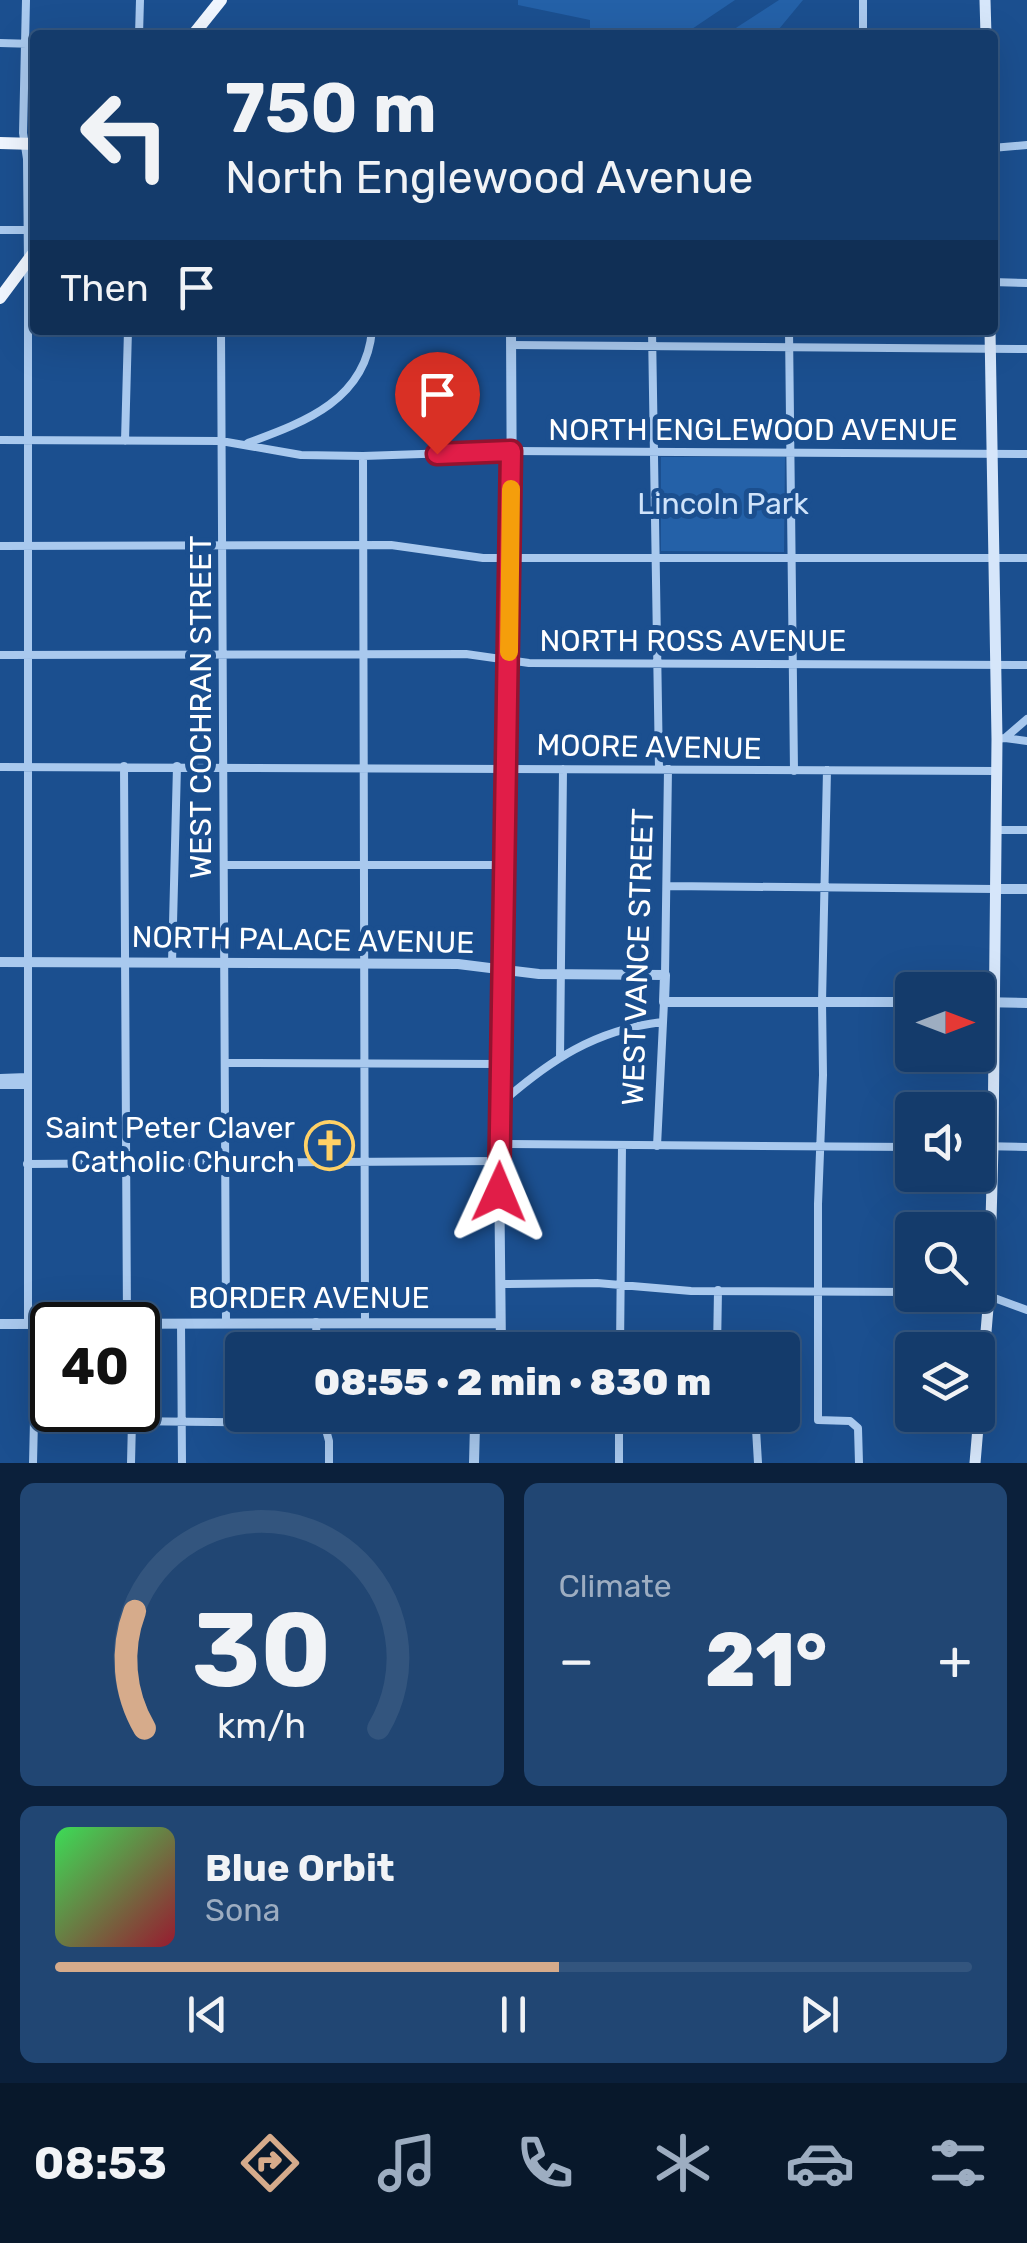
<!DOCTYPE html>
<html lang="en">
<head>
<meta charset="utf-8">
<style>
  :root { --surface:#143b6b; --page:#214673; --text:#f1f3f6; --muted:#9dadc1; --line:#33557e; --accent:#d6ab8b }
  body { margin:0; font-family:Rubik,sans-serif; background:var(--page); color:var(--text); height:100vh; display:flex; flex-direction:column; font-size:38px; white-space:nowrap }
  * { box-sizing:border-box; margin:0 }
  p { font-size:32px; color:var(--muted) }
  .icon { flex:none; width:55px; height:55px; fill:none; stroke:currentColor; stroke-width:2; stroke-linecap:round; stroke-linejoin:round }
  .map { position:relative; height:1463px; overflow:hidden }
  .sheet { display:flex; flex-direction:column; gap:20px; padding:20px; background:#0b203b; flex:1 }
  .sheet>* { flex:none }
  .guide { position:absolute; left:30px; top:30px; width:968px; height:305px; border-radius:10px; box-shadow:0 10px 40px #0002,0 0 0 2px var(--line); background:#143b6b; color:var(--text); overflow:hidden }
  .needle { width:65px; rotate:90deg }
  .tools { position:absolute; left:895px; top:972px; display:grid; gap:20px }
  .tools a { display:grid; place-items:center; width:100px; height:100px; border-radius:10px; background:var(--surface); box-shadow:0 10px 40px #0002,0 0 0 2px var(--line); font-size:50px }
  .speed { position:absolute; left:30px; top:1302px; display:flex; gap:20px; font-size:50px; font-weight:700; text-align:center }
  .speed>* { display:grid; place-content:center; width:130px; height:130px; border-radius:50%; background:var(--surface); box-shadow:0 10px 40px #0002,0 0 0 2px var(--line); line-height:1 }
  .speed .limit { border:5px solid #111; border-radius:15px; background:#fff; color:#111 }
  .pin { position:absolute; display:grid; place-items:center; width:85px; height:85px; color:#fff; margin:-102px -42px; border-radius:50% 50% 50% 0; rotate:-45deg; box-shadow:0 0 10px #0007 }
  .pin .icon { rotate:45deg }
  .me { position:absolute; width:110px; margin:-55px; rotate:1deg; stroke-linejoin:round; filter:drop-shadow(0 0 8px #0008) }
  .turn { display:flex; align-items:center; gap:35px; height:210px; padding:0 30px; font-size:45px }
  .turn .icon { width:130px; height:130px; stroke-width:2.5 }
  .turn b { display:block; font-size:70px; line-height:85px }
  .then { display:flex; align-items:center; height:95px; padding:0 30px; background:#0003; gap:20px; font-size:38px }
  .big { font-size:75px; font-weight:800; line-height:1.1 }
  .sheet .card { flex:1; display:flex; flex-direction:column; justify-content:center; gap:15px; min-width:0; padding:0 35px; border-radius:15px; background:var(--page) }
  .sheet .dial { align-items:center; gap:0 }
  .dial svg { height:260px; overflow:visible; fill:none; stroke:var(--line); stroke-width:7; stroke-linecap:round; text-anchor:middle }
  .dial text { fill:var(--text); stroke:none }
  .song { display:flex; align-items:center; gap:30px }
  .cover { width:120px; height:120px; border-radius:15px; background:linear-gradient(135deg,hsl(130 70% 55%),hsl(350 70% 35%)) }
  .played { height:10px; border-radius:5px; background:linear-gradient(90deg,var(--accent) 55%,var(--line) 55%) }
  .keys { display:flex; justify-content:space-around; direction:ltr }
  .heat { display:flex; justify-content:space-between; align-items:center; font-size:55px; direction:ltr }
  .sheet .tiles { flex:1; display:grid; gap:20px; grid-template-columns:1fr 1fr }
  .card:last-child { grid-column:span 2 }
  .trip { position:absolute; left:225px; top:1332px; width:575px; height:100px; border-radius:10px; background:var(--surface); box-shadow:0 10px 40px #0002,0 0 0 2px var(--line); font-weight:800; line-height:100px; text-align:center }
  .tab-bar { display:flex; height:160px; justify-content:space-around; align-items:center; background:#08182b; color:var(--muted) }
  .tab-bar .icon { width:70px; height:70px }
  .tab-bar .active { color:var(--accent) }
  .tab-bar b { font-size:45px; color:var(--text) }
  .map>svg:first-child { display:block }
  .green { fill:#2461a8 }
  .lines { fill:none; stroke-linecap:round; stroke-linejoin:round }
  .minor { stroke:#a9c9ee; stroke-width:8 }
  .tertiary { stroke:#a9c9ee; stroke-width:10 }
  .secondary { stroke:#d6e6fa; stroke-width:11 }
  .primary { stroke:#f0f6ff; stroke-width:12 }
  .route-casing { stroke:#92132f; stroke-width:25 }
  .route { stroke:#e11d48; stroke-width:18 }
  .slow { stroke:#f59e0b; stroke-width:18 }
  .labels { text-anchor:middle; stroke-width:10; stroke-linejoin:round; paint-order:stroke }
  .street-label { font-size:30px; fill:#fff; stroke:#1b4f8f }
  .park-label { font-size:30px; fill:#cfe3fa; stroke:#1b4f8f }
  .poi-label { font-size:30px; fill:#fff; stroke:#1b4f8f; text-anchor:end }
</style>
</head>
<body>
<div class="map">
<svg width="1027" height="1463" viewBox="0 0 1027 1463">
  <rect width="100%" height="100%" fill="#1b4f8f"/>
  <path class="green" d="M518,0H735L683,35H590V20L518,5Z
    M779,0H803L774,35H725Z
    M661,457H785L784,552L661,551Z"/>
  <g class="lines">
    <path class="minor" d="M26,0L23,133L27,159L28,261V1324
      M863,0V35
      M139,35L140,0
      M0,43L35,44
      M992,148L1027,145
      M0,230H27
      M992,282L1027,283
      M221,330L226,1323
      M652,330L659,769
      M789,330L794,771
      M511,345L1027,349
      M0,440L221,441L301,455L363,456L511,451L1027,454
      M125,441L128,330
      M248,443C305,422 366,400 372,330
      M363,456L365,1322
      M0,546L391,545L483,558H1027
      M0,655L466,654L529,663L1027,665
      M1005,738L1027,741
      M997,739L1005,738L1027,719
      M124,766L127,1322
      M0,767L997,771
      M827,770L822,1002L823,1075L818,1204V1420L850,1421L858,1428L859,1463
      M996,830H1027
      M224,865H503
      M667,886L996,889
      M172,963L177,766
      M665,975L668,769
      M560,1058L563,769
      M226,1063L500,1064
      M0,1078L27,1077
      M0,1085H27
      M500,1104C550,1060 595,1030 662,1022
      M500,1144L912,1147
      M657,1146L664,1002
      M978,1146L1027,1147
      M27,1164L499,1161
      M500,1284L597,1283L691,1291L912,1292
      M978,1292L1027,1310
      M316,1322L317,1350
      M181,1323L182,1463
      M620,1350L622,1145
      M717,1350L718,1290
      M322,1415L329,1441V1463
      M718,1415C727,1426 743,1422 756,1429L758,1463
      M33,1463L34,1420L475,1425
      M131,1463L132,1421
      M619,1463V1415"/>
    <path class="tertiary" d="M996,889H1027
      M0,962L458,964L539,974L665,975L664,1002H912
      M978,1002L1027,1003
      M0,1324L499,1323
      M501,1350L499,1161L512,522L511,330
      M474,1463L475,1425L488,1415"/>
    <path class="secondary" d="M985,0L986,35
      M975,1463L989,1296L993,1146L997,739L990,330"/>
    <path class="primary" d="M193,35L221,0
      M0,143L35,144
      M0,298L35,251"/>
  </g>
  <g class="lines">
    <defs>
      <path id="route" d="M437,454L511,451L499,1192"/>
    </defs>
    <use href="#route" class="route-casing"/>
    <use href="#route" class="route"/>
    <path class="slow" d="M509,652L511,489"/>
  </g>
  <defs>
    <symbol id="church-ring" viewBox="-11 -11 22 22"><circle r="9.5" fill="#1b4f8f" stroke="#ffd166" stroke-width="1.5"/><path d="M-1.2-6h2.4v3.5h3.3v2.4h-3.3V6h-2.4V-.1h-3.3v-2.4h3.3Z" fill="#ffd166"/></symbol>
  </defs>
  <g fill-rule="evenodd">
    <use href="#church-ring" x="302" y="1118" width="55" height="55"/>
  </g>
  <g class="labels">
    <g class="street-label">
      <text x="753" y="440">NORTH ENGLEWOOD AVENUE</text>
      <text x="693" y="651">NORTH ROSS AVENUE</text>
      <text transform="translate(201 707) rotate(-90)" y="10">WEST COCHRAN STREET</text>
      <text transform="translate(649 747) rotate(1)" y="10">MOORE AVENUE</text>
      <text transform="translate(303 940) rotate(1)" y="10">NORTH PALACE AVENUE</text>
      <text transform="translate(638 957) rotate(-88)" y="10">WEST VANCE STREET</text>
      <text x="309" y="1308">BORDER AVENUE</text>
    </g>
    <g class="park-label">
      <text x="723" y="514">Lincoln Park</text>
    </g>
    <g class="poi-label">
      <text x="295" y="1138">Saint Peter Claver<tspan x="295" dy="34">Catholic Church</tspan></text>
    </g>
  </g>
</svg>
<div class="tools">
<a><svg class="needle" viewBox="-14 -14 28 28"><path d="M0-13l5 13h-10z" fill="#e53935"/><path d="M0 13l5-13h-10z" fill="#9dadc1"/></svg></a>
<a><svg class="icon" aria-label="sound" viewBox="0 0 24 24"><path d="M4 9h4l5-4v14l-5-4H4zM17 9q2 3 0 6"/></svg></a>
<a><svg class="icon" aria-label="search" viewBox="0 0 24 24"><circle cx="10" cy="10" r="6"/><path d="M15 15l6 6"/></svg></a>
<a><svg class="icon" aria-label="layers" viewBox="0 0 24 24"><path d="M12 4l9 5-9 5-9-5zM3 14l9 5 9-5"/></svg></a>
</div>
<div class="speed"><div class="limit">40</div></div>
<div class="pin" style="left:437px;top:454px;background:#d93025"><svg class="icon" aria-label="arrive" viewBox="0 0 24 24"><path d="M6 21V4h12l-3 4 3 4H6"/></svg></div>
<svg class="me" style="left:499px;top:1192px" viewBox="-20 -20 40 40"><path d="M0-17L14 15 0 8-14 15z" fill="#e11d48" stroke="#fff" stroke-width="4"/></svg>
<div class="trip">08:55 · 2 min · 830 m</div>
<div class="guide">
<div class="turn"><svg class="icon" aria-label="left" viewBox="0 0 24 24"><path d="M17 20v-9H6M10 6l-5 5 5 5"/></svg><div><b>750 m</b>North Englewood Avenue</div></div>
<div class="then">Then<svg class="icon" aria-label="arrive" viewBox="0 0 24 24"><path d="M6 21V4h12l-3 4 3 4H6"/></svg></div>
</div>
</div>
<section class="sheet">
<div class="tiles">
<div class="card dial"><svg viewBox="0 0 100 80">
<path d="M14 69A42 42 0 1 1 86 69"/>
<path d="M14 69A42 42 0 0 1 11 33" stroke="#d6ab8b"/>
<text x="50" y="56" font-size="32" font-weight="700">30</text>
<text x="50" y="72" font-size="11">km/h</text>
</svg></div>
<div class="card"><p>Climate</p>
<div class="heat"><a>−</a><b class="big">21°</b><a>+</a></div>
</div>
<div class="card">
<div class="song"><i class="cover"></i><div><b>Blue Orbit</b><p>Sona</p></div></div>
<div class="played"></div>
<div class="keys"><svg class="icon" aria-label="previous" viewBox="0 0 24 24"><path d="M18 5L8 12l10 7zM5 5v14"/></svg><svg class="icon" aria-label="pause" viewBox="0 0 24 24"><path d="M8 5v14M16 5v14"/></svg><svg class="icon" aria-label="next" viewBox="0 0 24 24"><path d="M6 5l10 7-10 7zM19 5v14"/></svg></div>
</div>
</div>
</section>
<nav class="tab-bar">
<b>08:53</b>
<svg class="icon active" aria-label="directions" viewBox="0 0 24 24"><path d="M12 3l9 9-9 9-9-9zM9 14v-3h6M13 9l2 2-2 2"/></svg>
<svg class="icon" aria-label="music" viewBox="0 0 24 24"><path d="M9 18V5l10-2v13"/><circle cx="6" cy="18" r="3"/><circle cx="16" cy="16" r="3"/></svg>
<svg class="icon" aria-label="phone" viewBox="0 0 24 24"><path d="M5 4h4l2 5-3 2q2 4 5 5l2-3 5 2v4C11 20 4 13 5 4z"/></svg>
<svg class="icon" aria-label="climate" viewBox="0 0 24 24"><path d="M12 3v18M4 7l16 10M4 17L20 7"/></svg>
<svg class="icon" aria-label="car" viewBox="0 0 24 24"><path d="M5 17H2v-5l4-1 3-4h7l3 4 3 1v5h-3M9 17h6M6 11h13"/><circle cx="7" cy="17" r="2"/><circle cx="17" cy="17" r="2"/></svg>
<svg class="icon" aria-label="filters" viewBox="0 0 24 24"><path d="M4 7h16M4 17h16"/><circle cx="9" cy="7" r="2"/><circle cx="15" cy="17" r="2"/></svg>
</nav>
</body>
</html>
